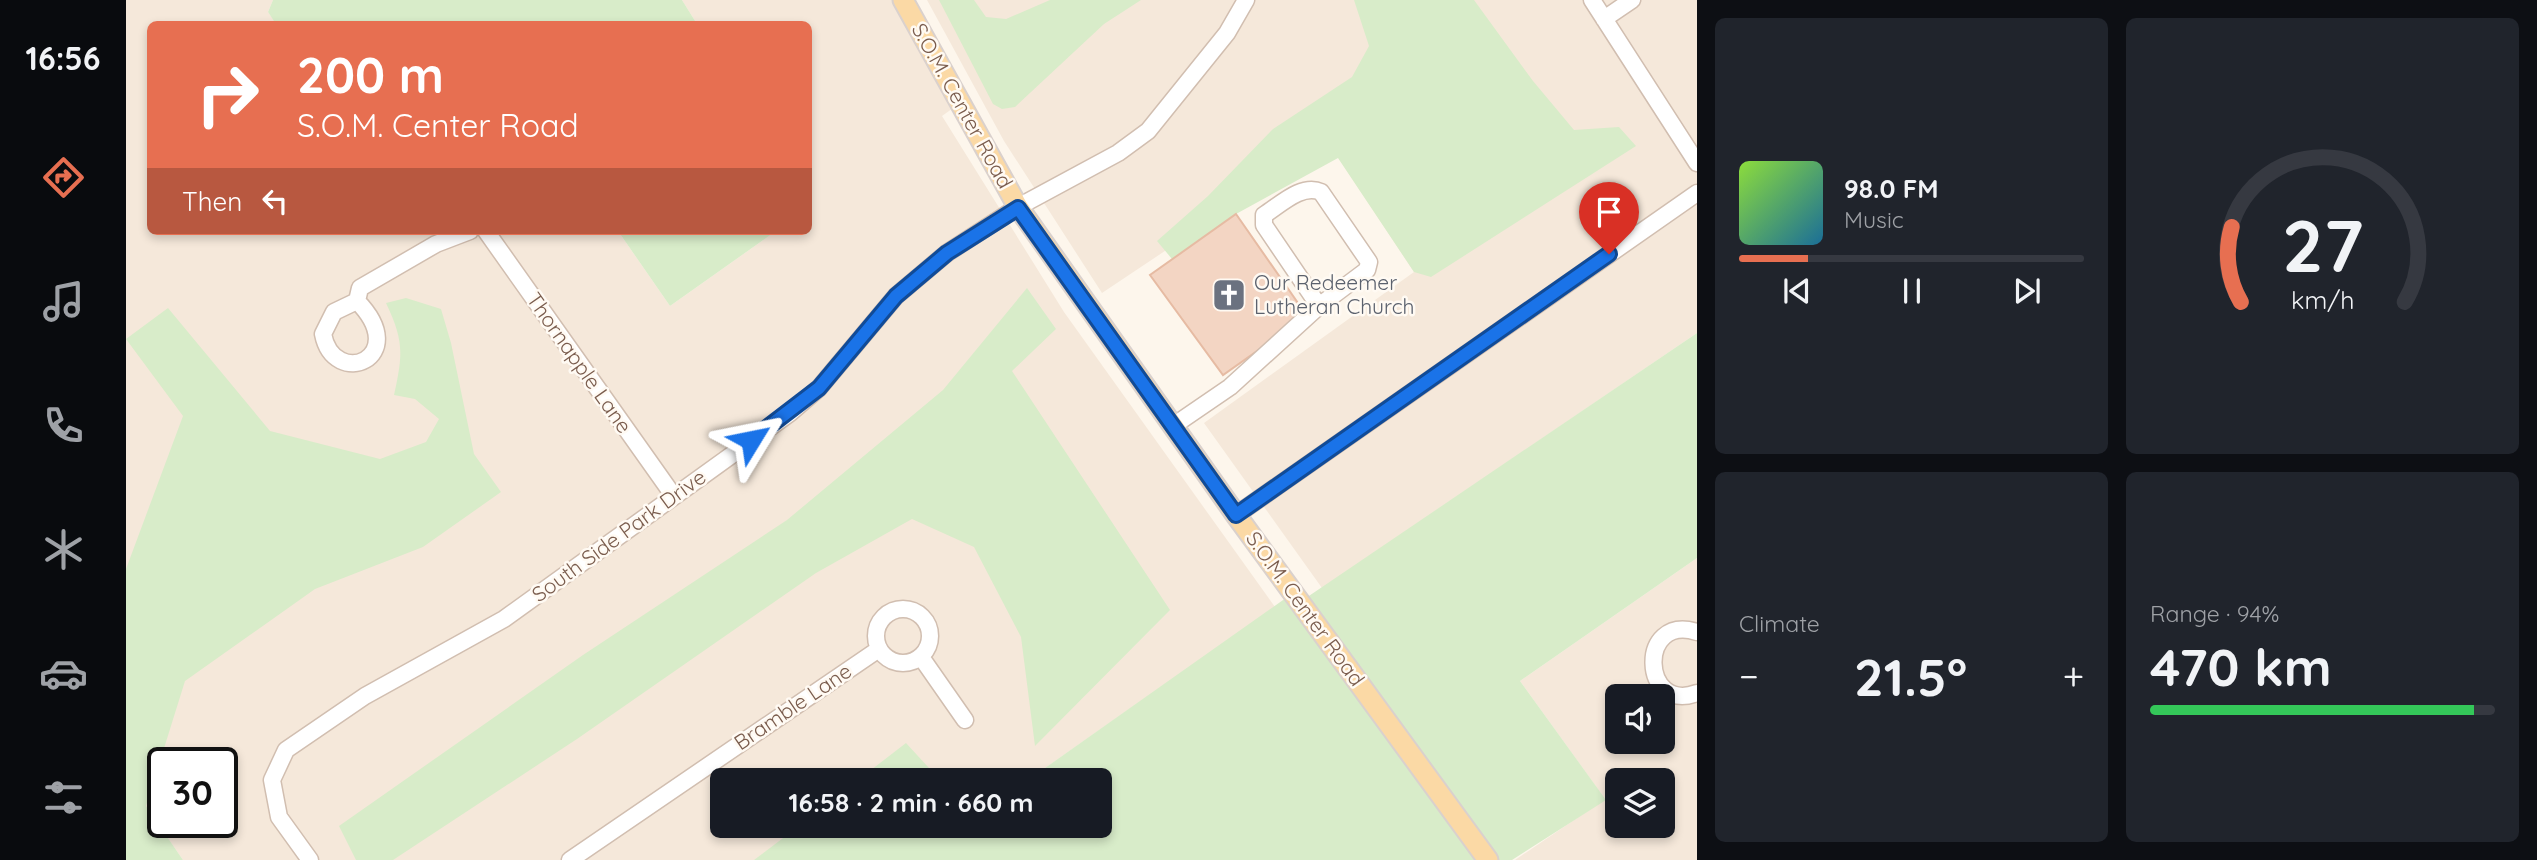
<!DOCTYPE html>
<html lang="en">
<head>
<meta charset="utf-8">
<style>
  :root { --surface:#171b24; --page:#20242c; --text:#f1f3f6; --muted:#9ea1a6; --line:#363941; --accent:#e76f51 }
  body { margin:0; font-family:Quicksand,sans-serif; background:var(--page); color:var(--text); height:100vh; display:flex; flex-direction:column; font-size:26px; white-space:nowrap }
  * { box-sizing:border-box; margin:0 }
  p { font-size:23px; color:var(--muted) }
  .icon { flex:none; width:38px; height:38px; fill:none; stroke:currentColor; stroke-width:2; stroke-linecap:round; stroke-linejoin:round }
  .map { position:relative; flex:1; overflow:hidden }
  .side { display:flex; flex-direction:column; gap:18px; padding:18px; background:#0d0f14; width:840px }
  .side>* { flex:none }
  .banner { position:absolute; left:21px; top:21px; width:665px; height:214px; border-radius:10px; box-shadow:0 4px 10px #0003; background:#e76f51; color:#fff; overflow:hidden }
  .tools { position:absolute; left:1479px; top:684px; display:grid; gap:14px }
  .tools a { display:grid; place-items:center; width:70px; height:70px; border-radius:10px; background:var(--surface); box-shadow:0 4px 10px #0003; font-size:35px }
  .speed { position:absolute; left:21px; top:747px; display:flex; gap:14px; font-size:35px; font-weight:700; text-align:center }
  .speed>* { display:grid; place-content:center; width:91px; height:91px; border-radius:50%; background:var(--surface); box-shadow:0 4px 10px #0003; line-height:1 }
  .speed .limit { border:4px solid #111; border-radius:10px; background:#fff; color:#111 }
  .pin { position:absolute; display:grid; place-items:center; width:60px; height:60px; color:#fff; margin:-72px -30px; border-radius:50% 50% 50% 0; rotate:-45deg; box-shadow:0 0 7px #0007 }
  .pin .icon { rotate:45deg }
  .me { position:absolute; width:77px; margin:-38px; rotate:55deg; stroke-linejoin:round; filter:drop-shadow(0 0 5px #0008) }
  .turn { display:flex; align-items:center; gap:24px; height:147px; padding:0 35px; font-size:32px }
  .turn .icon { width:91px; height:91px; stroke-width:2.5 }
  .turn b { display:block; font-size:49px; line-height:60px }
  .then { display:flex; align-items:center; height:66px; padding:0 35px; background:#0003; gap:14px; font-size:26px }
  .big { font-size:52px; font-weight:700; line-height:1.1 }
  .side .card { flex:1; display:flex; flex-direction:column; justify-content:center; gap:10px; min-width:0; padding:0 24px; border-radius:10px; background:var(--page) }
  .side .dial { align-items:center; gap:0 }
  .dial svg { height:182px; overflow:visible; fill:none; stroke:var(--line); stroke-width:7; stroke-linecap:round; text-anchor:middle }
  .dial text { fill:var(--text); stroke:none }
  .song { display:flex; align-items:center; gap:21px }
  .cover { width:84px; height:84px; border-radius:10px; background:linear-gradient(135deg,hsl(90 70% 55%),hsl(200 70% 35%)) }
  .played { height:7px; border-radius:4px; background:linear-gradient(90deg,var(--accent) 20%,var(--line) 20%) }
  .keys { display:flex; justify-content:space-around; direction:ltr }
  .heat { display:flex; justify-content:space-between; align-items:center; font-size:38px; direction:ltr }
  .charge { height:10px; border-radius:5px; background:linear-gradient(90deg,#34c759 94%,var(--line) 0) }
  .side .tiles { flex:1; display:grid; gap:18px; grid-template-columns:repeat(2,1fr) }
  .trip { position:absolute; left:584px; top:768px; width:402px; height:70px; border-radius:10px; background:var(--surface); box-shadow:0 4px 10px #0003; font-weight:700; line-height:70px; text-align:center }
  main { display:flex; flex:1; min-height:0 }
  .dock { display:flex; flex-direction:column; width:126px; justify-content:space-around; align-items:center; background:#090b0e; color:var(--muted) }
  .dock .icon { width:49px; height:49px }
  .dock .active { color:var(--accent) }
  .dock b { font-size:32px; color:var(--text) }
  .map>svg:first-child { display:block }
  .residential { fill:#f5e8da; fill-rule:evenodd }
  .green { fill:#d8ecc9 }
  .building { fill:#f3d5c3; stroke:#e6bba3; stroke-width:2 }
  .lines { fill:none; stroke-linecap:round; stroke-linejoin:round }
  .minor-casing { stroke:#d1beb0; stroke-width:19 }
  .major-casing { stroke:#dad1cd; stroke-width:23 }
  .minor { stroke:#fff; stroke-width:16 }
  .major { stroke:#fbd9a5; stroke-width:19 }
  .route-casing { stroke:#114b97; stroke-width:18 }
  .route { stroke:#1a73e8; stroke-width:12 }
  .labels { text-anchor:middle; stroke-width:5; stroke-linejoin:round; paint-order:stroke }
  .street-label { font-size:21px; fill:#7a5c4d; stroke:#fffaf3 }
  .worship-label { font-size:21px; fill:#5b616d; stroke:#fffaf3; text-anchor:start }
</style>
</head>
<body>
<main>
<nav class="dock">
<b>16:56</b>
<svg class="icon active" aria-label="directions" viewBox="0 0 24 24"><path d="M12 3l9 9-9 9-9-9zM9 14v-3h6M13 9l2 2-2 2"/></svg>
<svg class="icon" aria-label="music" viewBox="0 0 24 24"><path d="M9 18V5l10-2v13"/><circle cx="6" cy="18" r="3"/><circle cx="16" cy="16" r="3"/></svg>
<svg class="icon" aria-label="phone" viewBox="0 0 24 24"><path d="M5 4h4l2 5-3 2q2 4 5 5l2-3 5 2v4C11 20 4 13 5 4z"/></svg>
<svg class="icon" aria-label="climate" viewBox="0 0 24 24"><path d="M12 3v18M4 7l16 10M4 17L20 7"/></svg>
<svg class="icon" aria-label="car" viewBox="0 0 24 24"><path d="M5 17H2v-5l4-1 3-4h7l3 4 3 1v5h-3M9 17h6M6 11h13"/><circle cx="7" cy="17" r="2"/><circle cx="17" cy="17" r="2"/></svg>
<svg class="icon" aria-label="filters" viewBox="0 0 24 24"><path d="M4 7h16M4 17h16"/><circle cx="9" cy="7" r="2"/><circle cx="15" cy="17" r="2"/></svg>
</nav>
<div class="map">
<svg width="1571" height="860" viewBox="0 0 1571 860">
  <rect width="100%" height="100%" fill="#fdf6ec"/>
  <path class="residential" d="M0,0H147L142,12L151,24H24V231H492L544,306L650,231H682V24H571L556,0H777L834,103L816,116L938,312L1149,607L902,780H597V826H837L789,860H57L0,778ZM37,763H96V822H37Z
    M801,0H1571V333L1196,588L1078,423L1288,272L1202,142L976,293L878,141Z
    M1571,558V860H1389L1479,799L1394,681ZM1491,696H1536V742H1491ZM1491,780H1536V826H1491Z"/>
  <path class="green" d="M147,0H556L571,24H145L148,21L142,12Z
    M813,0H848L860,17L880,19L924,0H1015L978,24L889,107L876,109L867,104Z
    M1228,0H1348L1407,81L1448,130L1493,127L1510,146L1305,277L1288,272L1212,158L1110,214L1046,259L1031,241L1082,196L1147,129L1226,77L1243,46Z
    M492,231H650L544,306Z
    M901,288L930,329L886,371L1044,610L909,746L895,637L848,547L786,519L690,573L451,739L267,860H230L213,826L457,655L661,520L817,390Z
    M280,298L315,309L325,343L348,454L375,492L297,547L189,589L59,681L20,806L57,860H0V569L57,416L0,339L42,308L144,431L254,459L300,442L313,419L289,399L268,395C277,354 278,341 260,303Z
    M1571,333V558L1394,681L1480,800L1386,860H628L673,826H975V780H902L1167,593L1174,602Z
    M780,743L814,780H732Z"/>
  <path class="building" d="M1110,214L1181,316L1097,375L1024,275Z"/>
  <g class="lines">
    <defs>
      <path id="minor" d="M1466,0L1571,163
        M1478,19L1506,0
        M360,231L547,495
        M231,301C287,358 208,390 197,334L208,312Z
        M231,301L234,288L310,244L344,231
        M1047,426L1104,387L1193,306L1138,225V215C1154,205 1176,183 1195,192L1243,262L1241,270L1193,306
        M1110,515L1571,193
        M750 636a27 27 0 1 1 54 0a27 27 0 1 1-54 0Z
        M1571,632C1511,613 1515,714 1571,693
        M795,657L839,720
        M184,860L153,817L146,780L160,750L239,696L378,619L664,413L693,388L770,296L821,253L892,207L992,153L1022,131L1101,33L1120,0
        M444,860L753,649"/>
      <path id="major" d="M777,0L892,207L1110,515L1362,860"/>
    </defs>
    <use href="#minor" class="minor-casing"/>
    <use href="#major" class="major-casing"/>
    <use href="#minor" class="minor"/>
    <use href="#major" class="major"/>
  </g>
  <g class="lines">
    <defs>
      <path id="route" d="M625,440L693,388L770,296L821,253L892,208L1110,515L1483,254"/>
    </defs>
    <use href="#route" class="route-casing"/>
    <use href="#route" class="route"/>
  </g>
  <defs>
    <symbol id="church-square" viewBox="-11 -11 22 22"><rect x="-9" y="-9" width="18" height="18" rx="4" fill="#6b7280" stroke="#fffaf3"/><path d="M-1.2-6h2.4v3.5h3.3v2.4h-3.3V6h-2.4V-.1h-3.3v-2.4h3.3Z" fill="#fff"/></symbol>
  </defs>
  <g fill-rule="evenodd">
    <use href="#church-square" x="1084" y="276" width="38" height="38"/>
  </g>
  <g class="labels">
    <g class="street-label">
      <text transform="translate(836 106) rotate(61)" y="7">S.O.M. Center Road</text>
      <text transform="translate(453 363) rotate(55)" y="7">Thornapple Lane</text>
      <text transform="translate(493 536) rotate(-36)" y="7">South Side Park Drive</text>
      <text transform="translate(1179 609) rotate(54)" y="7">S.O.M. Center Road</text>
      <text transform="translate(667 707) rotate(-34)" y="7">Bramble Lane</text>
    </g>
    <g class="worship-label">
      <text x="1128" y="290">Our Redeemer<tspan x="1128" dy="24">Lutheran Church</tspan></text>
    </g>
  </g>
</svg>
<div class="tools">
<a><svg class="icon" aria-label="sound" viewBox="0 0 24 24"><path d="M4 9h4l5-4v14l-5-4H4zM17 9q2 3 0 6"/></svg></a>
<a><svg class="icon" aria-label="layers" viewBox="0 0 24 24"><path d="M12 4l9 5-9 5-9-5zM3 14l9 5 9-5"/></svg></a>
</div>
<div class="speed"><div class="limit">30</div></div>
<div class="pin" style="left:1483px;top:254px;background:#d93025"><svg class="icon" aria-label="arrive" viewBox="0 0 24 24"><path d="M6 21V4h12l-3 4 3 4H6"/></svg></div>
<svg class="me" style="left:625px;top:440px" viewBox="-20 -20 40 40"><path d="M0-17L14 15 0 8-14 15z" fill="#1a73e8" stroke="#fff" stroke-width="4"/></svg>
<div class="trip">16:58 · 2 min · 660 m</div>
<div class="banner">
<div class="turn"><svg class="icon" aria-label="right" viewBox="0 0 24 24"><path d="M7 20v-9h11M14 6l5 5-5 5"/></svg><div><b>200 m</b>S.O.M. Center Road</div></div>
<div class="then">Then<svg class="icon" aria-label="left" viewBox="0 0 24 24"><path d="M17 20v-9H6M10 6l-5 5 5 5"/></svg></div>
</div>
</div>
<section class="side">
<div class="tiles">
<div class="card">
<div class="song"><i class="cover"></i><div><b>98.0 FM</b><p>Music</p></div></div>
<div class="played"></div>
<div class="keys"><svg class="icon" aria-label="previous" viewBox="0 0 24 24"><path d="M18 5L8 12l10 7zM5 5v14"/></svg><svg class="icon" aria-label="pause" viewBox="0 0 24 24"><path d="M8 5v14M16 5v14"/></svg><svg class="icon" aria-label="next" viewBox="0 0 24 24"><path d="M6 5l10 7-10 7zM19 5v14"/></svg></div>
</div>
<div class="card dial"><svg viewBox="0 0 100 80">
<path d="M14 69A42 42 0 1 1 86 69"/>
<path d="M14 69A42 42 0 0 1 10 36" stroke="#e76f51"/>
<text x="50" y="56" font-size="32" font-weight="700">27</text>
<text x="50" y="72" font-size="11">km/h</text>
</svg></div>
<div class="card"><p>Climate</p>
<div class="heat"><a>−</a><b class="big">21.5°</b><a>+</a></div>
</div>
<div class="card"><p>Range · 94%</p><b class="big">470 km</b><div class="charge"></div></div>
</div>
</section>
</main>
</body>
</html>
